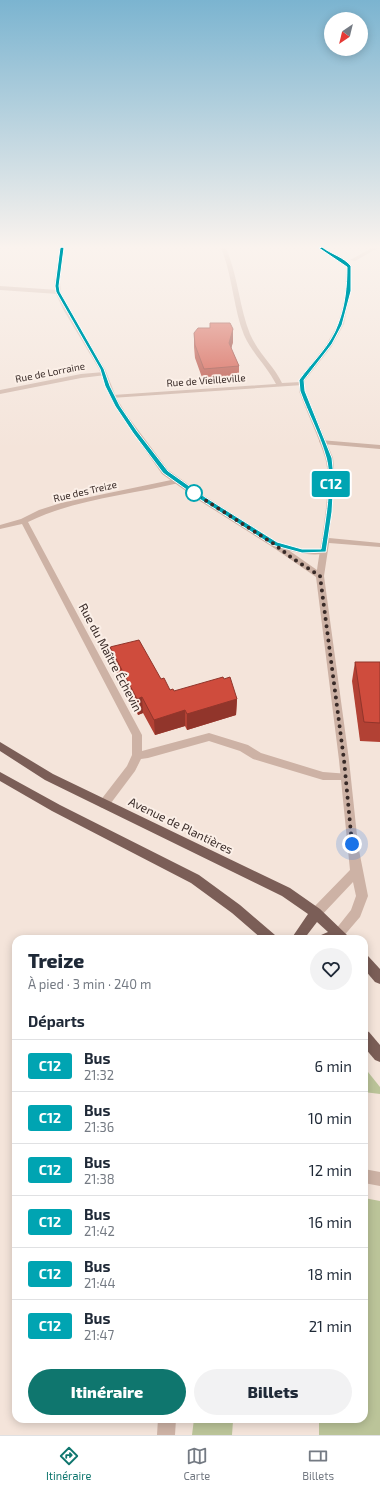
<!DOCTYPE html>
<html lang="fr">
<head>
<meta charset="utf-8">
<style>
  body { margin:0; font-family:"Exo 2",sans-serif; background:#f2f2f3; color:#1f2937; height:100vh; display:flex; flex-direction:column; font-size:15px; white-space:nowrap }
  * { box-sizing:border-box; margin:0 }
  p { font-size:13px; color:#747a83 }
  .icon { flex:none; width:22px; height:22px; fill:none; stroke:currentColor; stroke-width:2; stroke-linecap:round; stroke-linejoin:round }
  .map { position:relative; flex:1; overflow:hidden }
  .drawer { position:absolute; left:12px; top:935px; width:356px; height:488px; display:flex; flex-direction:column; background:#fff; border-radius:12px; box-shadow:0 2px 10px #0003 }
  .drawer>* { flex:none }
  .badge { padding:0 8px; border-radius:3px; font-size:14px; line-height:26px }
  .needle { width:26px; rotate:215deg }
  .controls { position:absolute; left:324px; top:12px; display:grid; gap:8px }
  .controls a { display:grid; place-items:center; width:44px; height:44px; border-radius:50%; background:#fff; box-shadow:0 2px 10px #0003; font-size:20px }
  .you { position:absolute; width:20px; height:20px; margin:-10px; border:3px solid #fff; border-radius:50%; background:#1a73e8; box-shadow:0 0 0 6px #1a73e833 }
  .map>.badge { position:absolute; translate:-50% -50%; box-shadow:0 0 0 2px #fff }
  h2 { padding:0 16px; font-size:15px; line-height:36px }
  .round { display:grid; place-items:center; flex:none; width:42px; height:42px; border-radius:21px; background:#f2f2f3 }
  .summary { display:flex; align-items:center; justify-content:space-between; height:68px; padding:0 16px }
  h1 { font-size:19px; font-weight:800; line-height:30px }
  .cta { display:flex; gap:8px; margin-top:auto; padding:8px 16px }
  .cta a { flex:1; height:46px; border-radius:24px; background:#0f766e; color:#fff; font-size:16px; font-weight:800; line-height:46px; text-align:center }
  .cta a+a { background:#f2f2f3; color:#1f2937 }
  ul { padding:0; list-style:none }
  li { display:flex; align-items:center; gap:12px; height:52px; padding:0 16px; border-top:1px solid #e0e1e3 }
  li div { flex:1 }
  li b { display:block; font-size:15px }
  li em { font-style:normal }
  li .badge { min-width:44px; font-weight:700; text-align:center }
  .menu { display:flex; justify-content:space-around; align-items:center; height:56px; border-top:1px solid #e0e1e3; background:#fff; font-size:11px; color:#747a83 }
  .menu a { display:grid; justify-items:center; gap:2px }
  .menu .current { color:#0f766e }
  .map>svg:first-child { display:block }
</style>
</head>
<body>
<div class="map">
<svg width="380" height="1435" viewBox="0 0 380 1435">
  <rect width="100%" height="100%" fill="#f4e4da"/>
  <!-- green -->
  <g fill="#bbc499">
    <polygon points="364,1071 368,1072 380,1087 380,1094 364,1092"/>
    <polygon points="364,1198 380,1201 380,1435 319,1435 319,1419 364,1419"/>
    <polygon points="194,1419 223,1419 233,1421 232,1435 192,1435"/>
  </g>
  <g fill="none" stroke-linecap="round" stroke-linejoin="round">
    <!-- minor -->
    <g fill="#cdb2a5" fill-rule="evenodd">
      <path d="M221,248H226C238,276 239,306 250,334C258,353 274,366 282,383L301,382L304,384L303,385L111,398V396L113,395L276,384C267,366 252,353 244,335C233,307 233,277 221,248Z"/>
      <polygon points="372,248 378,248 355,261 350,260"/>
      <polygon points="0,286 58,290 61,292 58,294 0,290"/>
      <polygon points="104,372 107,374 106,375 81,378 0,394 0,390 81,374"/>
      <polygon points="320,440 380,445 380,449 323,444 319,442"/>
      <path d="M176,479L180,481L179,483C129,495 75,499 28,522L142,735V751L209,733L248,745L261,753L323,772L349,774L350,777L349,780H323L253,759L240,751L209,741L148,758L141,759L135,771L108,807L104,808L100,807L99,804L100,801L127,766L132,755V735L22,524L0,529V525L21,519L39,510L61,503Z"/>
      <path d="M271,542H274L302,549H324L328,551C318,560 284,549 271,546Z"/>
      <polygon points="364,1169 380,1172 380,1186 364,1183"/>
      <polygon points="158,1419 176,1419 175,1435 157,1435"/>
    </g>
    <!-- tertiary -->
    <path fill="#cdb2a5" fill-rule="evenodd" d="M59,248H65L60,282L61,292L69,309L105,369L116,397L126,414L168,470L206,497L277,542L317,570C321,541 333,484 325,457C318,435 307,413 299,391V380L326,345L338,324L345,295L346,266L319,248C329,248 345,258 352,266L350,295L344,324L332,346L305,380V391L333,458L335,478L329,538L380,543V547L329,543L324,576L349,760L358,845L368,896L360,917L342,938H334L332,934L351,910L356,896L353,882L320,917L316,918L312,917L310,913L312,909L350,870L339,760L316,577L271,546L200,501L162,474L120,414L110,397L99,369L63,309L55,292L54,282Z"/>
    <!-- primary -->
    <g fill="#7b5e57" fill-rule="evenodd">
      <polygon points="0,742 53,774 290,888 320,909 347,935 349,939 319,939 321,935 328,932 317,922 304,939 291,939 308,914 282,896 45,780 0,751"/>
      <polygon points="0,772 60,805 199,875 240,905 275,935 277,939 262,939 232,913 191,883 52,811 0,781"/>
      <polygon points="364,954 368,956 380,969 380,984 375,982 364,969"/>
      <polygon points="364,1030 369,1032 380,1045 380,1062 375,1060 364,1047"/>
    </g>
  </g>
  <!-- wall -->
  <g fill="#b24134">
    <polygon points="210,328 233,329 233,342 231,348 239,366 239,380 204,383 195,358 194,347 194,333"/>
    <polygon points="110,647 161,679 170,690 174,691 237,699 236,715 187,730 185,726 155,735 143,713 138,715 112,663"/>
    <polygon points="355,662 380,662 380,742 360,741 352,681"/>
  </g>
  <!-- shaded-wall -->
  <g fill="#91352b">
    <polygon points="233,329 233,342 229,357 229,343"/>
    <polygon points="142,697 143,713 138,715 137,699"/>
    <polygon points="237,699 236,715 187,730 187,714"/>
    <polygon points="185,710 185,726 155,735 154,720"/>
  </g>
  <!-- building -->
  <g fill="#cf4c3d" stroke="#91352b">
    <polygon points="210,323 230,323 233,329 229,343 239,366 204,369 195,345 194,333 198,328 210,328"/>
    <polygon points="139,640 161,679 164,678 170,690 173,689 174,691 223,677 224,679 230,677 237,699 187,714 185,710 154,720 142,697 137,699 110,647"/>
    <polygon points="355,662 380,662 380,723 364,722"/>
  </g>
  <!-- sky -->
  <linearGradient id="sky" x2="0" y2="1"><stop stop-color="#7bb4d0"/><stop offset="0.55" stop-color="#faf3ee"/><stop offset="1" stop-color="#faf3ee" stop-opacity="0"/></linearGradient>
  <rect width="380" height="449" fill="url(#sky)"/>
  <!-- line -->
  <path fill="#00a4b2" stroke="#fff" d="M62,247L64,248L59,286L60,292L104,369L110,386L120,406L137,431L168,471L205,497L277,542L302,549H321C325,523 333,481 326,457C320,435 308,413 300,391L299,380C312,362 331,345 338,324C345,306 347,286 347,267L319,248L322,247C331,254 344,257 351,266V291L342,325L332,344L304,380L305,391L332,458L334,478L332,512L326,552L302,553L272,545L201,500L163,473L133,433L115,406L105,386L100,369L56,292L55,286L60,248Z"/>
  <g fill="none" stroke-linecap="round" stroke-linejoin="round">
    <!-- walk -->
    <polyline stroke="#382a27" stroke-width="4" stroke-dasharray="0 7.2" points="194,493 274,544 292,558 320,576 344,760 352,844"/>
  </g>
  <!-- markers -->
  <circle fill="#fff" stroke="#00a4b2" stroke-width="2" cx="194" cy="493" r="8"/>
  <g text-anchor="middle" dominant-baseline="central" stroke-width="4" stroke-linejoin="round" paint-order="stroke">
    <!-- far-street labels -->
    <g font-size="10" fill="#382a27" stroke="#fbefe7">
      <text transform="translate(50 372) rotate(-11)">Rue de Lorraine</text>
      <text transform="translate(206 380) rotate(-4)">Rue de Vieilleville</text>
      <text transform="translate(85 491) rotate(-13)">Rue des Treize</text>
    </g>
    <!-- street labels -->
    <g font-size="12" fill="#382a27" stroke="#fbefe7">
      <text transform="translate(111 657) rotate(62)">Rue du Maître Échevin</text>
      <text transform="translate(181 825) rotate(26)">Avenue de Plantières</text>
    </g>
  </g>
</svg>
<div class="controls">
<a><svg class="needle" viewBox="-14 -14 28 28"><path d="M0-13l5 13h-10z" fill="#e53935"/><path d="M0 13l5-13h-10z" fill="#747a83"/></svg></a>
</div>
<div class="you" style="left:352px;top:844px"></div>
<b class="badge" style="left:331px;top:484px;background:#00a4b2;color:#fff">C12</b>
<section class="drawer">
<div class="summary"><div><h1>Treize</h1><p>À pied · 3 min · 240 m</p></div><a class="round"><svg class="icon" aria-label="heart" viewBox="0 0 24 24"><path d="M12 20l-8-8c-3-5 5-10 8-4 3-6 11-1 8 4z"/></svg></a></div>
<h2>Départs</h2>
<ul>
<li><span class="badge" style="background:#00a4b2;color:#fff">C12</span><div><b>Bus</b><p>21:32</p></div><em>6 min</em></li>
<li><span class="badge" style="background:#00a4b2;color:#fff">C12</span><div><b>Bus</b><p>21:36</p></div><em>10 min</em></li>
<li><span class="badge" style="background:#00a4b2;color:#fff">C12</span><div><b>Bus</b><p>21:38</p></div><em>12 min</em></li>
<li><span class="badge" style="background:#00a4b2;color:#fff">C12</span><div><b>Bus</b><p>21:42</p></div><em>16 min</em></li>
<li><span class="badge" style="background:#00a4b2;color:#fff">C12</span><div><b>Bus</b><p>21:44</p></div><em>18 min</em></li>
<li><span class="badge" style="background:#00a4b2;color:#fff">C12</span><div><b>Bus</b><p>21:47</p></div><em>21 min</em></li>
</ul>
<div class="cta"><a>Itinéraire</a><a>Billets</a></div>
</section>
</div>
<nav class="menu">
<a class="current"><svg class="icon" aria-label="directions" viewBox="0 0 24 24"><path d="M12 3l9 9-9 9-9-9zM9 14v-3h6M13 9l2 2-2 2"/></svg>Itinéraire</a>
<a><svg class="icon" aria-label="map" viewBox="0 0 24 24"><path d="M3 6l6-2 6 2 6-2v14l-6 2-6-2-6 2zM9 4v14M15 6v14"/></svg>Carte</a>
<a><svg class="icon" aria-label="tickets" viewBox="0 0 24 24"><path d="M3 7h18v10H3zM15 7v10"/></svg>Billets</a>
</nav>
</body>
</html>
